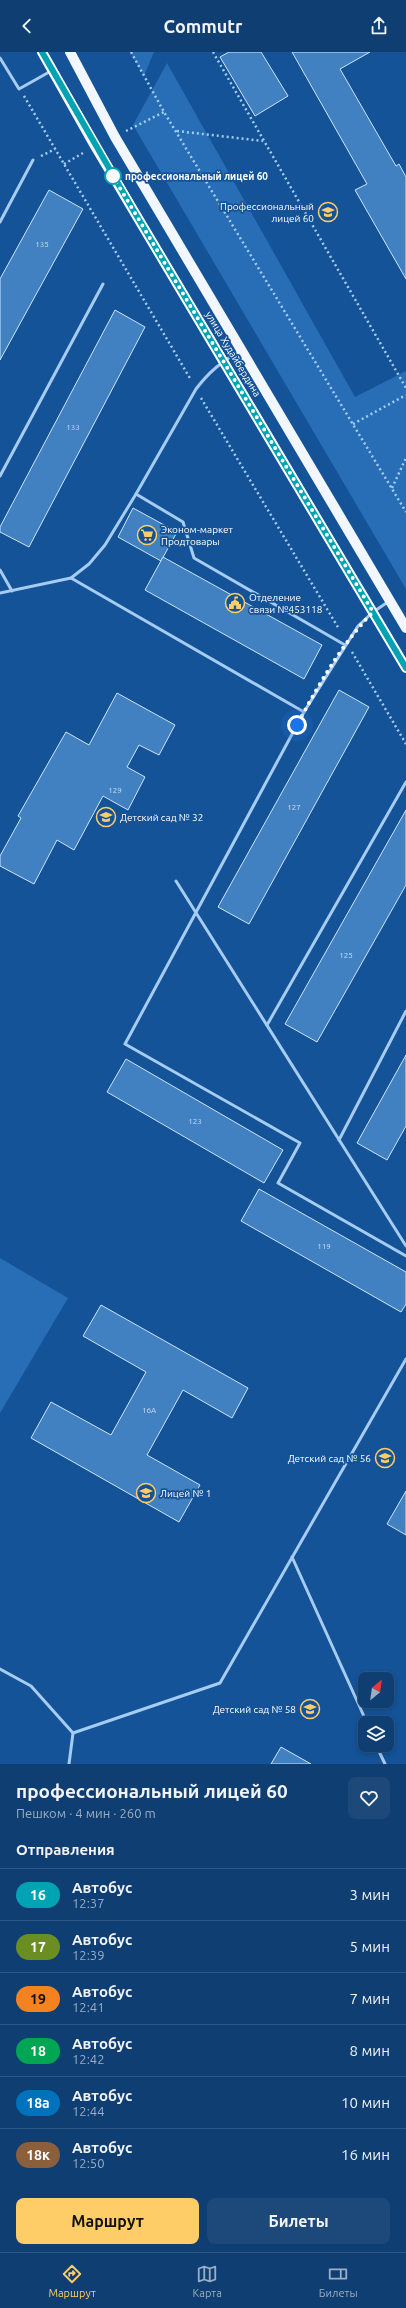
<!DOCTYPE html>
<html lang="ru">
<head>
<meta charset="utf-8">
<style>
  body { margin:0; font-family:Ubuntu,sans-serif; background:#1d497a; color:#f1f3f6; height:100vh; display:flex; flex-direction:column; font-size:15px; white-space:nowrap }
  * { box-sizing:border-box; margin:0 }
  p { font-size:13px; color:#9baec4 }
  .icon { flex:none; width:22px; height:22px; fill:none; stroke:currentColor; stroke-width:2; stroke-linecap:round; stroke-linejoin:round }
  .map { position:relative; height:1712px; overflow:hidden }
  .side { display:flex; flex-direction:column; background:#0f3e72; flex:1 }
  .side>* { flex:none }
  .badge { padding:0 8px; border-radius:13px; font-size:14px; line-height:26px }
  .needle { width:26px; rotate:29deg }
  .fabs { position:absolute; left:358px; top:1620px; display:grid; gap:8px }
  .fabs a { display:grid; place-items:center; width:36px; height:36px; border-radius:8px; background:#0f3e72; box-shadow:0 2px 6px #0003,0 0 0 1px #2f5784; font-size:20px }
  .you { position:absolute; width:20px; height:20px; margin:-10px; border:3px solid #fff; border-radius:50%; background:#1a73e8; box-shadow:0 0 0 6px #1a73e833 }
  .map>.badge { position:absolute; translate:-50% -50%; box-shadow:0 0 0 2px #fff }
  h2 { padding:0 16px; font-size:15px; line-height:36px }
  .round { display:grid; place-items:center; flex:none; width:42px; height:42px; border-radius:8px; background:#1d497a }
  .headline { display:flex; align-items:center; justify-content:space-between; height:68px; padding:0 16px }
  h1 { font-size:19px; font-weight:700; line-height:30px }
  .primary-button { display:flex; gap:8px; margin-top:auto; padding:8px 16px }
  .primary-button a { flex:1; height:46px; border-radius:8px; background:#ffcd68; color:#111; font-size:16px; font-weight:700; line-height:46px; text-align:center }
  .primary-button a+a { background:#1d497a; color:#f1f3f6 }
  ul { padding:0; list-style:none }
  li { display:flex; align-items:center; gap:12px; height:52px; padding:0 16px; border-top:1px solid #2f5784 }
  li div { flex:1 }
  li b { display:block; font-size:15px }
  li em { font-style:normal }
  li .badge { min-width:44px; font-weight:700; text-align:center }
  header { display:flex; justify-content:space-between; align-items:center; height:52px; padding:0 16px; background:#0f3e72; font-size:18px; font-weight:700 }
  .tabs { display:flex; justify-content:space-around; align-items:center; height:56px; border-top:1px solid #2f5784; background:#0f3e72; font-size:11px; color:#9baec4 }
  .tabs a { display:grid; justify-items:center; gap:2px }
  .tabs .current { color:#ffcd68 }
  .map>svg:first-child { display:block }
</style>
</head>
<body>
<header><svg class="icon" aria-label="back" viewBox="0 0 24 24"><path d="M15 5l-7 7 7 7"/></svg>Commutr<svg class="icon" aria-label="share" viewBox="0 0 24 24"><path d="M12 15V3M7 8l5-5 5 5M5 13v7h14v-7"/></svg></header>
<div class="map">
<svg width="406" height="1712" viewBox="0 0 406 1712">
  <rect width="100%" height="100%" fill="#145398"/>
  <!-- green -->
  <g fill="#276eb6">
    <polygon points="130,0 154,0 144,24"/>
    <polygon points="167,11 355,345 406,319 406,537 133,73"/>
    <polygon points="0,1206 68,1246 0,1361"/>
  </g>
  <!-- building -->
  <g fill="#4180c1" stroke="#cee5fd">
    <polygon points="229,0 261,0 288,44 255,64 220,5"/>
    <polygon points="292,0 370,0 340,17 396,114 399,112 406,125 406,227 355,138 367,132"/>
    <polygon points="49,138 83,157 0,308 0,227"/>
    <polygon points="115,258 145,275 29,495 0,480 0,475"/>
    <polygon points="133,456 177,480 161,509 118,485"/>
    <polygon points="163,505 322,593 304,627 145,538"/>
    <polygon points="339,638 369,655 249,872 218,855"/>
    <polygon points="117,641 175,673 159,703 139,693 127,715 145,725 128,758 103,744 74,798 57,788 34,832 0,814 0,804 21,766 18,764 66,680 89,693"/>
    <polygon points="406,758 406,833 317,990 285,972"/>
    <polygon points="406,1003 406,1074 387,1108 357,1091"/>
    <polygon points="126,1007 283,1098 264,1131 107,1040"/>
    <polygon points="259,1137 406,1220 406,1252 401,1260 241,1169"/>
    <polygon points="101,1253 248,1336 232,1366 183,1338 147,1403 200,1433 179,1470 31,1386 51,1350 111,1383 146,1320 83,1284"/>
    <polygon points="406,1439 406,1483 387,1472"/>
    <polygon points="281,1695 311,1712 271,1712"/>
  </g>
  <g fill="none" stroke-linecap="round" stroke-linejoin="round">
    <!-- path -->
    <g stroke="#a6ccf3" stroke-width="2.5" stroke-dasharray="2 3" stroke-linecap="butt">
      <polyline points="131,0 164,60 406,460"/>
      <polyline points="213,0 406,336"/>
      <polyline points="24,44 191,328"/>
      <polyline points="126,79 164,60"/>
      <polyline points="177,79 263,89"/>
      <polyline points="41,104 55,97"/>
      <polyline points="64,112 83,101"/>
      <polyline points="201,346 339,577"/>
      <polyline points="353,372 406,343"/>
      <polyline points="392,436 406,406"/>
      <polyline points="352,600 406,692"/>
    </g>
    <!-- service -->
    <g stroke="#a6ccf3" stroke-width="3">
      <polyline points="0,6 19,37 51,19"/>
      <polyline points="0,170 33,108"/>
      <polyline points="0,424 103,232"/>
      <polyline points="136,442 183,470 194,506 345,593"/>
      <polyline points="0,518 12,539"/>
      <polyline points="71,526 304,660"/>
      <path d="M0,541L71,526L89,512L105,493L136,442L196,337C209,320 221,310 240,299"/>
      <polyline points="388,550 373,560 358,574 304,660 125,992 300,1091 278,1131 406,1204"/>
      <polyline points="176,829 406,1194"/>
      <polyline points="267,973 406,730"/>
      <polyline points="339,1088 406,959"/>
      <polyline points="292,1505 367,1671"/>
      <polyline points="0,1617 31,1634 73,1681 69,1712"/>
      <polyline points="73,1681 220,1631 406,1307"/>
      <polyline points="376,1693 385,1712"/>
    </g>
    <!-- primary -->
    <g stroke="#f2f7ff" stroke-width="10">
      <polyline points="42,0 95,94 406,616"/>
      <polyline points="70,0 115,85 406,576"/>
    </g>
  </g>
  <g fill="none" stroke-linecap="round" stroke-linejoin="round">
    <defs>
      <polyline id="line" points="42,0 135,161 406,616"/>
    </defs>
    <!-- line casing -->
    <use href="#line" stroke="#fff" stroke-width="9"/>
    <!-- line -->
    <use href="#line" stroke="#00a3b4" stroke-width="6"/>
    <!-- walk -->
    <path stroke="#fff" stroke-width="4" stroke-dasharray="0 7.2" d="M113,124L111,121L373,560C342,591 318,634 297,673"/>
  </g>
  <!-- icons -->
  <defs>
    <symbol id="university-ring" viewBox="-11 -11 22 22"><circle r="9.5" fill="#145398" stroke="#ffcd68" stroke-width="1.5"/><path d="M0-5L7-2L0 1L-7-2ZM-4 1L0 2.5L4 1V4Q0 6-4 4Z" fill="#ffcd68"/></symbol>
    <symbol id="supermarket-ring" viewBox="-11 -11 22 22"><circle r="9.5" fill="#145398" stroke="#ffcd68" stroke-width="1.5"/><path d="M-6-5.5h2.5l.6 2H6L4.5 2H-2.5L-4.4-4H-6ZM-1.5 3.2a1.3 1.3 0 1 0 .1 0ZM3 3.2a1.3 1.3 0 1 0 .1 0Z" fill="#ffcd68"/></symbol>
    <symbol id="civic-ring" viewBox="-11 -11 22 22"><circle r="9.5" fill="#145398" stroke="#ffcd68" stroke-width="1.5"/><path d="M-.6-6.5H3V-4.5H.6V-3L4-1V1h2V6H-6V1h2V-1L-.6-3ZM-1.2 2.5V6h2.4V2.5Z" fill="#ffcd68"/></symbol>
    <symbol id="school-ring" viewBox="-11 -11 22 22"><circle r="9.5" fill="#145398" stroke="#ffcd68" stroke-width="1.5"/><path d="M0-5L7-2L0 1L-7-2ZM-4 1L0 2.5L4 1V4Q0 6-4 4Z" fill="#ffcd68"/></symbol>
  </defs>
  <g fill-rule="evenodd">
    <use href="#university-ring" x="317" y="149" width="22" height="22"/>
    <use href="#supermarket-ring" x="136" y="472" width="22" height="22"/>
    <use href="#civic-ring" x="224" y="540" width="22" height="22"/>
    <use href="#school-ring" x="95" y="754" width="22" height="22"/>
    <use href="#school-ring" x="374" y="1395" width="22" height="22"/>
    <use href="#school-ring" x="135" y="1430" width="22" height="22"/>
    <use href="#school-ring" x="299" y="1646" width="22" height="22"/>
  </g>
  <!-- markers -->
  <circle fill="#fff" stroke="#00a3b4" stroke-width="2" cx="113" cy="124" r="8"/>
  <g text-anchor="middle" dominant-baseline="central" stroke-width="3.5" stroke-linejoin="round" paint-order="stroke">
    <!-- number labels -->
    <g font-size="8" fill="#d0dff0">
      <text x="42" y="192">135</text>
      <text x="73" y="375">133</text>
      <text x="115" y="738">129</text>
      <text x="294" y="755">127</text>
      <text x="346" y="903">125</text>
      <text x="195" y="1069">123</text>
      <text x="324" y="1194">119</text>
      <text x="149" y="1358">16А</text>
    </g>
    <!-- stop labels -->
    <g font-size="10" font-weight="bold" fill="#fff" stroke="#145398" text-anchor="start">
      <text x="125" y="124">профессиональный лицей 60</text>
    </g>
    <!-- poi labels -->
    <g font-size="10" fill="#fff" stroke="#145398" text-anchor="start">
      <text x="314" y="154" text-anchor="end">Профессиональный<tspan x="314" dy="12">лицей 60</tspan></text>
      <text x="161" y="477">Эконом-маркет<tspan x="161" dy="12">Продтовары</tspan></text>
      <text x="249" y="545">Отделение<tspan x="249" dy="12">связи №453118</tspan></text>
      <text x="120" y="765">Детский сад № 32</text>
      <text x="371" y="1406" text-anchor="end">Детский сад № 56</text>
      <text x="160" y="1441">Лицей № 1</text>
      <text x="296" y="1657" text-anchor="end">Детский сад № 58</text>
    </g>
    <!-- street labels -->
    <g font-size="10" fill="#fff" stroke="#145398">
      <text transform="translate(233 302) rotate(59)">улица Худайбердина</text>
    </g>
  </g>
</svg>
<div class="fabs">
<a><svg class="needle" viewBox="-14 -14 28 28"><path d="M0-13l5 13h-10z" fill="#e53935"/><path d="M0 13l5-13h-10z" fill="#9baec4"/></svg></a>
<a><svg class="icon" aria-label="layers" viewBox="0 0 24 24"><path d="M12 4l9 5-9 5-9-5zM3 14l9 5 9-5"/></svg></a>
</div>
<div class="you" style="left:297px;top:673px"></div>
</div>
<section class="side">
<div class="headline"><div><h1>профессиональный лицей 60</h1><p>Пешком · 4 мин · 260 m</p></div><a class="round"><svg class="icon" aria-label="heart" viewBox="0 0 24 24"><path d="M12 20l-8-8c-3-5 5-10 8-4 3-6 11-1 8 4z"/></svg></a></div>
<h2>Отправления</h2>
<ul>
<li><span class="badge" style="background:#00a3b4;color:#fff">16</span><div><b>Автобус</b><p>12:37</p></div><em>3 мин</em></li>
<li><span class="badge" style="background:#6b8e23;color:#fff">17</span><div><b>Автобус</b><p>12:39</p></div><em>5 мин</em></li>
<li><span class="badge" style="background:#f58220;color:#111">19</span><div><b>Автобус</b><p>12:41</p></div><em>7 мин</em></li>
<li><span class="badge" style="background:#00a651;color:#fff">18</span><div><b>Автобус</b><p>12:42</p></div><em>8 мин</em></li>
<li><span class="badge" style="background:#0072bc;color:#fff">18а</span><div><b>Автобус</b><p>12:44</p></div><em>10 мин</em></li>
<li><span class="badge" style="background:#8b5e3c;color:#fff">18к</span><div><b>Автобус</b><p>12:50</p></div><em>16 мин</em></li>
</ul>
<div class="primary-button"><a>Маршрут</a><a>Билеты</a></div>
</section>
<nav class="tabs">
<a class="current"><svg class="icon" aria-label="directions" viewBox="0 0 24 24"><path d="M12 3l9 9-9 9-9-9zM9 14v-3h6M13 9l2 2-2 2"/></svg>Маршрут</a>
<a><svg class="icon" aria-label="map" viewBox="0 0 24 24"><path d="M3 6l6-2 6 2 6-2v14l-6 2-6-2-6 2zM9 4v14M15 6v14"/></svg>Карта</a>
<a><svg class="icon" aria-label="tickets" viewBox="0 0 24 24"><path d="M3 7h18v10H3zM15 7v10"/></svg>Билеты</a>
</nav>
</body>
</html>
